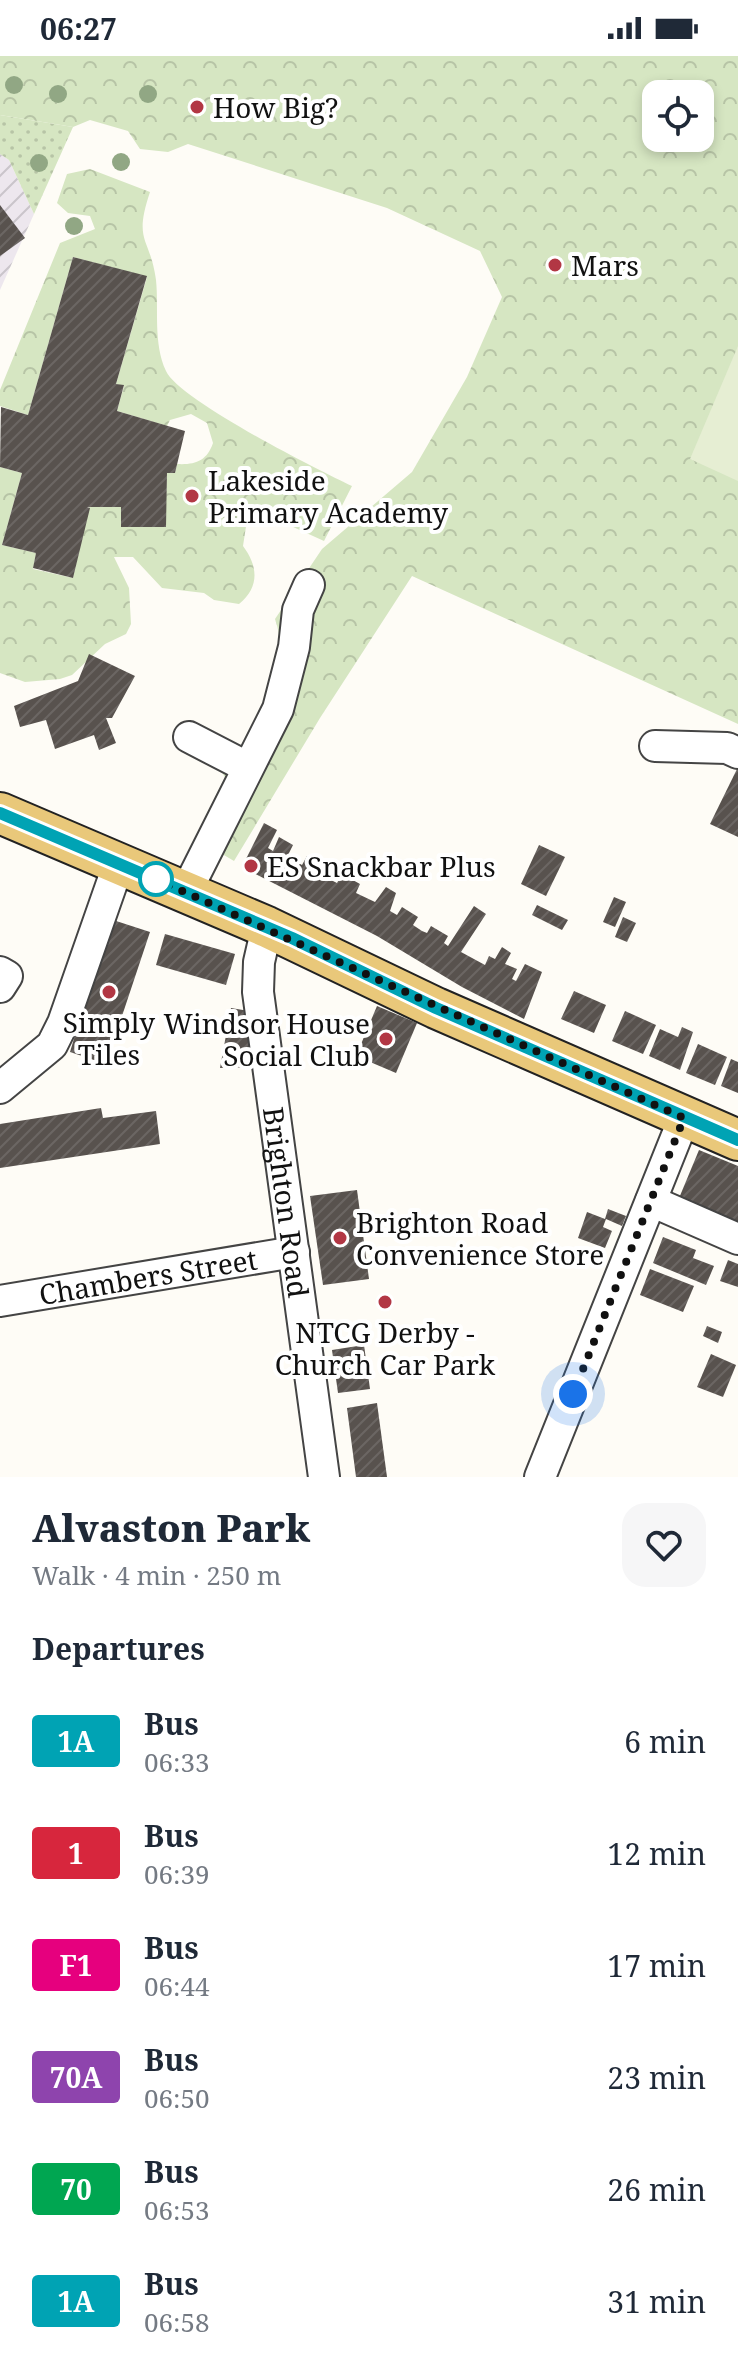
<!DOCTYPE html>
<html lang="en">
<head>
<meta charset="utf-8">
<style>
  body { margin:0; font-family:"Noto Serif",serif; background:#f6f6f7; color:#1f2937; height:100vh; display:flex; flex-direction:column; font-size:30px; white-space:nowrap }
  * { box-sizing:border-box; margin:0 }
  p { font-size:26px; color:#747a83 }
  .icon { flex:none; width:44px; height:44px; fill:none; stroke:currentColor; stroke-width:2; stroke-linecap:round; stroke-linejoin:round }
  .map { position:relative; height:1421px; overflow:hidden }
  .drawer { display:flex; flex-direction:column; background:#fff; flex:1 }
  .drawer>* { flex:none }
  .badge { padding:0 16px; border-radius:6px; font-size:28px; line-height:52px }
  .controls { position:absolute; left:642px; top:24px; display:grid; gap:16px }
  .controls a { display:grid; place-items:center; width:72px; height:72px; border-radius:16px; background:#fff; box-shadow:0 4px 12px #0003; font-size:40px }
  .you { position:absolute; width:40px; height:40px; margin:-20px; border:6px solid #fff; border-radius:50%; background:#1a73e8; box-shadow:0 0 0 12px #1a73e833 }
  .map>.badge { position:absolute; translate:-50% -50%; box-shadow:0 0 0 4px #fff }
  h2 { padding:0 32px; font-size:30px; line-height:72px }
  .round { display:grid; place-items:center; flex:none; width:84px; height:84px; border-radius:24px; background:#f6f6f7 }
  .headline { display:flex; align-items:center; justify-content:space-between; height:136px; padding:0 32px }
  h1 { font-size:38px; font-weight:800; line-height:60px }
  ul { padding:0; list-style:none }
  li { display:flex; align-items:center; gap:24px; height:112px; padding:0 32px }
  li div { flex:1 }
  li b { display:block; font-size:30px }
  li em { font-style:normal }
  li .badge { min-width:88px; font-weight:700; text-align:center }
  .status { display:flex; justify-content:space-between; align-items:center; height:56px; padding:0 40px; background:#fff; direction:ltr }
  .status svg { height:22px; fill:currentColor }
  .map>svg:first-child { display:block }
</style>
</head>
<body>
<div class="status"><b>06:27</b><svg viewBox="0 0 49 12"><path d="M0 12V9h3v3zM5 12V6h3v6zM10 12V3h3v9zM15 12V0h3v12zM26 1h20v11H26zM47 4h2v5h-2z"/></svg></div>
<div class="map">
<svg width="738" height="1421" viewBox="0 0 738 1421">
  <defs>
    <pattern id="industrial-furrows" width="10" height="10" patternUnits="userSpaceOnUse" patternTransform="scale(2)"><rect width="10" height="10" fill="#ede7ee"/><path d="M-1 1l2-2M0 10L10 0M9 11l2-2" fill="none" stroke="#cac5cb"/></pattern>
    <pattern id="grass-dots" width="8" height="8" patternUnits="userSpaceOnUse" patternTransform="scale(2)"><rect width="8" height="8" fill="#d6e6c2"/><path d="M2 2h.1M6 6h.1" fill="none" stroke="#b7c4a6" stroke-width="1.8" stroke-linecap="round"/></pattern>
    <pattern id="park-crowns" width="20" height="18" patternUnits="userSpaceOnUse" patternTransform="scale(2)"><rect width="20" height="18" fill="#d6e6c2"/><path d="M2 6a3 3 0 1 1 6 0M12 15a3 3 0 1 1 6 0" fill="none" stroke="#b7c4a6"/></pattern>
    <pattern id="building-hatch" width="6" height="6" patternUnits="userSpaceOnUse" patternTransform="scale(2)"><rect width="6" height="6" fill="#58524e"/><path d="M-1 1l2-2M0 6l6-6M5 7l2-2" fill="none" stroke="#6b6663"/></pattern>
  </defs>
  <rect width="100%" height="100%" fill="#fefcf6"/>
  <!-- industrial -->
  <polygon fill="url(#industrial-furrows)" points="0,98 9,104 34,158 0,234"/>
  <!-- grass -->
  <polygon fill="url(#grass-dots)" points="0,59 73,71 34,158 9,104 0,98"/>
  <!-- park -->
  <g fill="url(#park-crowns)" fill-rule="evenodd">
    <path d="M0,0H738V668L412,520L320,662L234,805L197,783L227,724L216,708L227,688L245,691C266,652 291,608 275,563L322,493L412,416L467,321L502,241L480,195L387,152L188,88L168,96L140,93L128,75L90,64L73,71L0,59ZM656,38H700V82H656Z"/>
    <path d="M90,113L150,136C133,187 150,180 156,224C159,253 153,287 166,315C179,344 318,414 352,430L324,485L249,451L243,490C258,510 260,531 239,548L214,544L204,537L162,532L133,501H114L129,532L131,568L126,578L105,588L72,619L60,623L25,626L0,617V411L22,417L2,489L36,497L33,513L73,522L89,451H121V471L165,470L167,417H175L177,408C195,409 207,405 213,387L207,367L191,358L170,364L167,370L117,355L124,330L116,328L147,221L73,201L28,359L0,350V334L60,187L95,173L90,160L68,157L57,147L67,118Z"/>
  </g>
  <!-- pitch -->
  <polygon fill="#e6eed3" points="738,290 738,425 690,403"/>
  <!-- building -->
  <g fill="url(#building-hatch)">
    <polygon points="0,149 25,182 0,200"/>
    <polygon points="73,201 147,220 116,328 124,329 117,355 185,375 175,417 167,417 166,471 121,471 121,451 87,451 90,452 73,522 33,512 36,497 2,489 22,417 0,411 1,351 28,359"/>
    <polygon points="89,598 135,620 112,662 106,662 116,687 99,694 94,679 55,693 46,664 20,671 14,650 78,625"/>
    <polygon points="738,711 738,781 710,768"/>
    <polygon points="264,767 277,774 268,792 273,795 279,781 293,789 287,801 302,809 307,800 328,811 323,820 337,827 342,818 360,828 356,837 375,846 386,831 396,837 390,855 397,859 402,851 418,861 413,869 422,875 427,877 431,870 448,880 444,887 448,890 474,850 486,858 461,896 485,909 489,900 495,903 502,891 511,897 505,908 517,913 512,923 516,925 525,908 542,916 524,963 462,931 377,880 242,811"/>
    <polygon points="539,789 565,801 546,840 521,828"/>
    <polygon points="614,841 626,846 615,871 603,866"/>
    <polygon points="537,849 568,864 562,874 532,859"/>
    <polygon points="623,861 636,867 627,886 615,881"/>
    <polygon points="110,863 150,876 106,1008 70,996"/>
    <polygon points="165,878 235,898 226,929 156,909"/>
    <polygon points="574,935 606,949 594,977 561,963"/>
    <polygon points="377,950 417,967 396,1017 356,1000"/>
    <polygon points="231,952 249,955 255,1011 220,1012"/>
    <polygon points="625,955 656,969 643,998 612,985"/>
    <polygon points="682,971 693,976 680,1014 649,1000 660,973 678,981"/>
    <polygon points="698,988 727,1001 715,1029 686,1017"/>
    <polygon points="731,1003 738,1006 738,1037 721,1030"/>
    <polygon points="101,1052 103,1062 156,1055 160,1088 0,1112 0,1068"/>
    <polygon points="699,1094 738,1110 738,1172 677,1147"/>
    <polygon points="357,1134 369,1223 323,1229 310,1140"/>
    <polygon points="608,1153 626,1160 622,1170 606,1163 603,1171 612,1175 605,1192 578,1182 587,1156 605,1163"/>
    <polygon points="663,1181 696,1194 693,1202 714,1210 706,1229 653,1207"/>
    <polygon points="728,1204 738,1208 738,1231 720,1225"/>
    <polygon points="650,1213 694,1230 683,1256 640,1239"/>
    <polygon points="707,1270 722,1276 718,1287 703,1280"/>
    <polygon points="364,1289 370,1333 338,1337 332,1294"/>
    <polygon points="711,1298 736,1309 723,1341 697,1331"/>
    <polygon points="377,1347 387,1421 356,1421 347,1352"/>
  </g>
  <g fill="none" stroke-linecap="round" stroke-linejoin="round">
    <defs>
      <g id="minor">
        <polyline points="189,681 247,711"/>
        <polyline points="655,690 727,692 738,697"/>
        <polyline points="186,836 278,653 294,591 298,554 309,529"/>
        <path id="s1" d="M267,871L259,906L258,936L324,1421"/>
        <polyline points="0,916 7,920 0,931"/>
        <polyline points="0,1032 52,989 63,967 119,807"/>
        <polyline points="651,1145 738,1183"/>
        <path id="s2" d="M0,1245L294,1196"/>
        <polyline points="540,1421 684,1062"/>
      </g>
      <polyline id="major" points="0,757 267,871 436,952 738,1084"/>
    </defs>
    <!-- minor casing -->
    <use href="#minor" stroke="#444" stroke-width="34"/>
    <!-- major casing -->
    <use href="#major" stroke="#222" stroke-width="44"/>
    <!-- minor -->
    <use href="#minor" stroke="#fff" stroke-width="30"/>
    <!-- major -->
    <use href="#major" stroke="#e9c87a" stroke-width="40"/>
  </g>
  <!-- trees -->
  <g fill="#91a784">
    <circle cx="14" cy="29" r="9"/>
    <circle cx="58" cy="38" r="9"/>
    <circle cx="148" cy="38" r="9"/>
    <circle cx="121" cy="106" r="9"/>
    <circle cx="39" cy="107" r="9"/>
    <circle cx="74" cy="170" r="9"/>
  </g>
  <g fill="none" stroke-linecap="round" stroke-linejoin="round">
    <defs>
      <polyline id="line" points="0,757 292,882 436,952 738,1084"/>
    </defs>
    <!-- line casing -->
    <use href="#line" stroke="#fff" stroke-width="18"/>
    <!-- line -->
    <use href="#line" stroke="#00a3b4" stroke-width="12"/>
    <!-- walk -->
    <polyline stroke="#111" stroke-width="8" stroke-dasharray="0 14.4" points="156,823 684,1062 573,1338"/>
  </g>
  <!-- markers -->
  <g fill="#b23744" stroke="#fff" stroke-width="3">
    <circle cx="197" cy="51" r="8"/>
    <circle cx="555" cy="209" r="8"/>
    <circle cx="192" cy="440" r="8"/>
    <circle cx="251" cy="810" r="8"/>
    <circle cx="109" cy="936" r="8"/>
    <circle cx="386" cy="983" r="8"/>
    <circle cx="340" cy="1182" r="8"/>
    <circle cx="385" cy="1246" r="8"/>
  </g>
  <circle fill="#fff" stroke="#00a3b4" stroke-width="4" cx="156" cy="823" r="16"/>
  <g text-anchor="middle" dominant-baseline="central" stroke-width="8" stroke-linejoin="round" paint-order="stroke">
    <!-- poi labels -->
    <g font-size="28" fill="#111" stroke="#fff" text-anchor="start">
      <text x="213" y="51">How Big?</text>
      <text x="571" y="209">Mars</text>
      <text x="208" y="424">Lakeside<tspan x="208" dy="32">Primary Academy</tspan></text>
      <text x="267" y="810">ES Snackbar Plus</text>
      <text x="109" y="966" text-anchor="middle">Simply<tspan x="109" dy="32">Tiles</tspan></text>
      <text x="370" y="967" text-anchor="end">Windsor House<tspan x="370" dy="32">Social Club</tspan></text>
      <text x="356" y="1166">Brighton Road<tspan x="356" dy="32">Convenience Store</tspan></text>
      <text x="385" y="1276" text-anchor="middle">NTCG Derby -<tspan x="385" dy="32">Church Car Park</tspan></text>
    </g>
    <!-- street labels -->
    <g font-size="28" fill="#111" stroke="#fff">
      <text stroke="none"><textPath href="#s1" startOffset="278">Brighton Road</textPath></text>
      <text stroke="none"><textPath href="#s2" startOffset="150">Chambers Street</textPath></text>
    </g>
  </g>
</svg>
<div class="controls">
<a><svg class="icon" aria-label="locate" viewBox="0 0 24 24"><circle cx="12" cy="12" r="6"/><path d="M12 2v4M12 18v4M2 12h4M18 12h4"/></svg></a>
</div>
<div class="you" style="left:573px;top:1338px"></div>
</div>
<section class="drawer">
<div class="headline"><div><h1>Alvaston Park</h1><p>Walk · 4 min · 250 m</p></div><a class="round"><svg class="icon" aria-label="heart" viewBox="0 0 24 24"><path d="M12 20l-8-8c-3-5 5-10 8-4 3-6 11-1 8 4z"/></svg></a></div>
<h2>Departures</h2>
<ul>
<li><span class="badge" style="background:#00a3b4;color:#fff">1A</span><div><b>Bus</b><p>06:33</p></div><em>6 min</em></li>
<li><span class="badge" style="background:#d7263d;color:#fff">1</span><div><b>Bus</b><p>06:39</p></div><em>12 min</em></li>
<li><span class="badge" style="background:#e6007e;color:#fff">F1</span><div><b>Bus</b><p>06:44</p></div><em>17 min</em></li>
<li><span class="badge" style="background:#8e44ad;color:#fff">70A</span><div><b>Bus</b><p>06:50</p></div><em>23 min</em></li>
<li><span class="badge" style="background:#00a651;color:#fff">70</span><div><b>Bus</b><p>06:53</p></div><em>26 min</em></li>
<li><span class="badge" style="background:#00a3b4;color:#fff">1A</span><div><b>Bus</b><p>06:58</p></div><em>31 min</em></li>
</ul>
</section>
</body>
</html>
